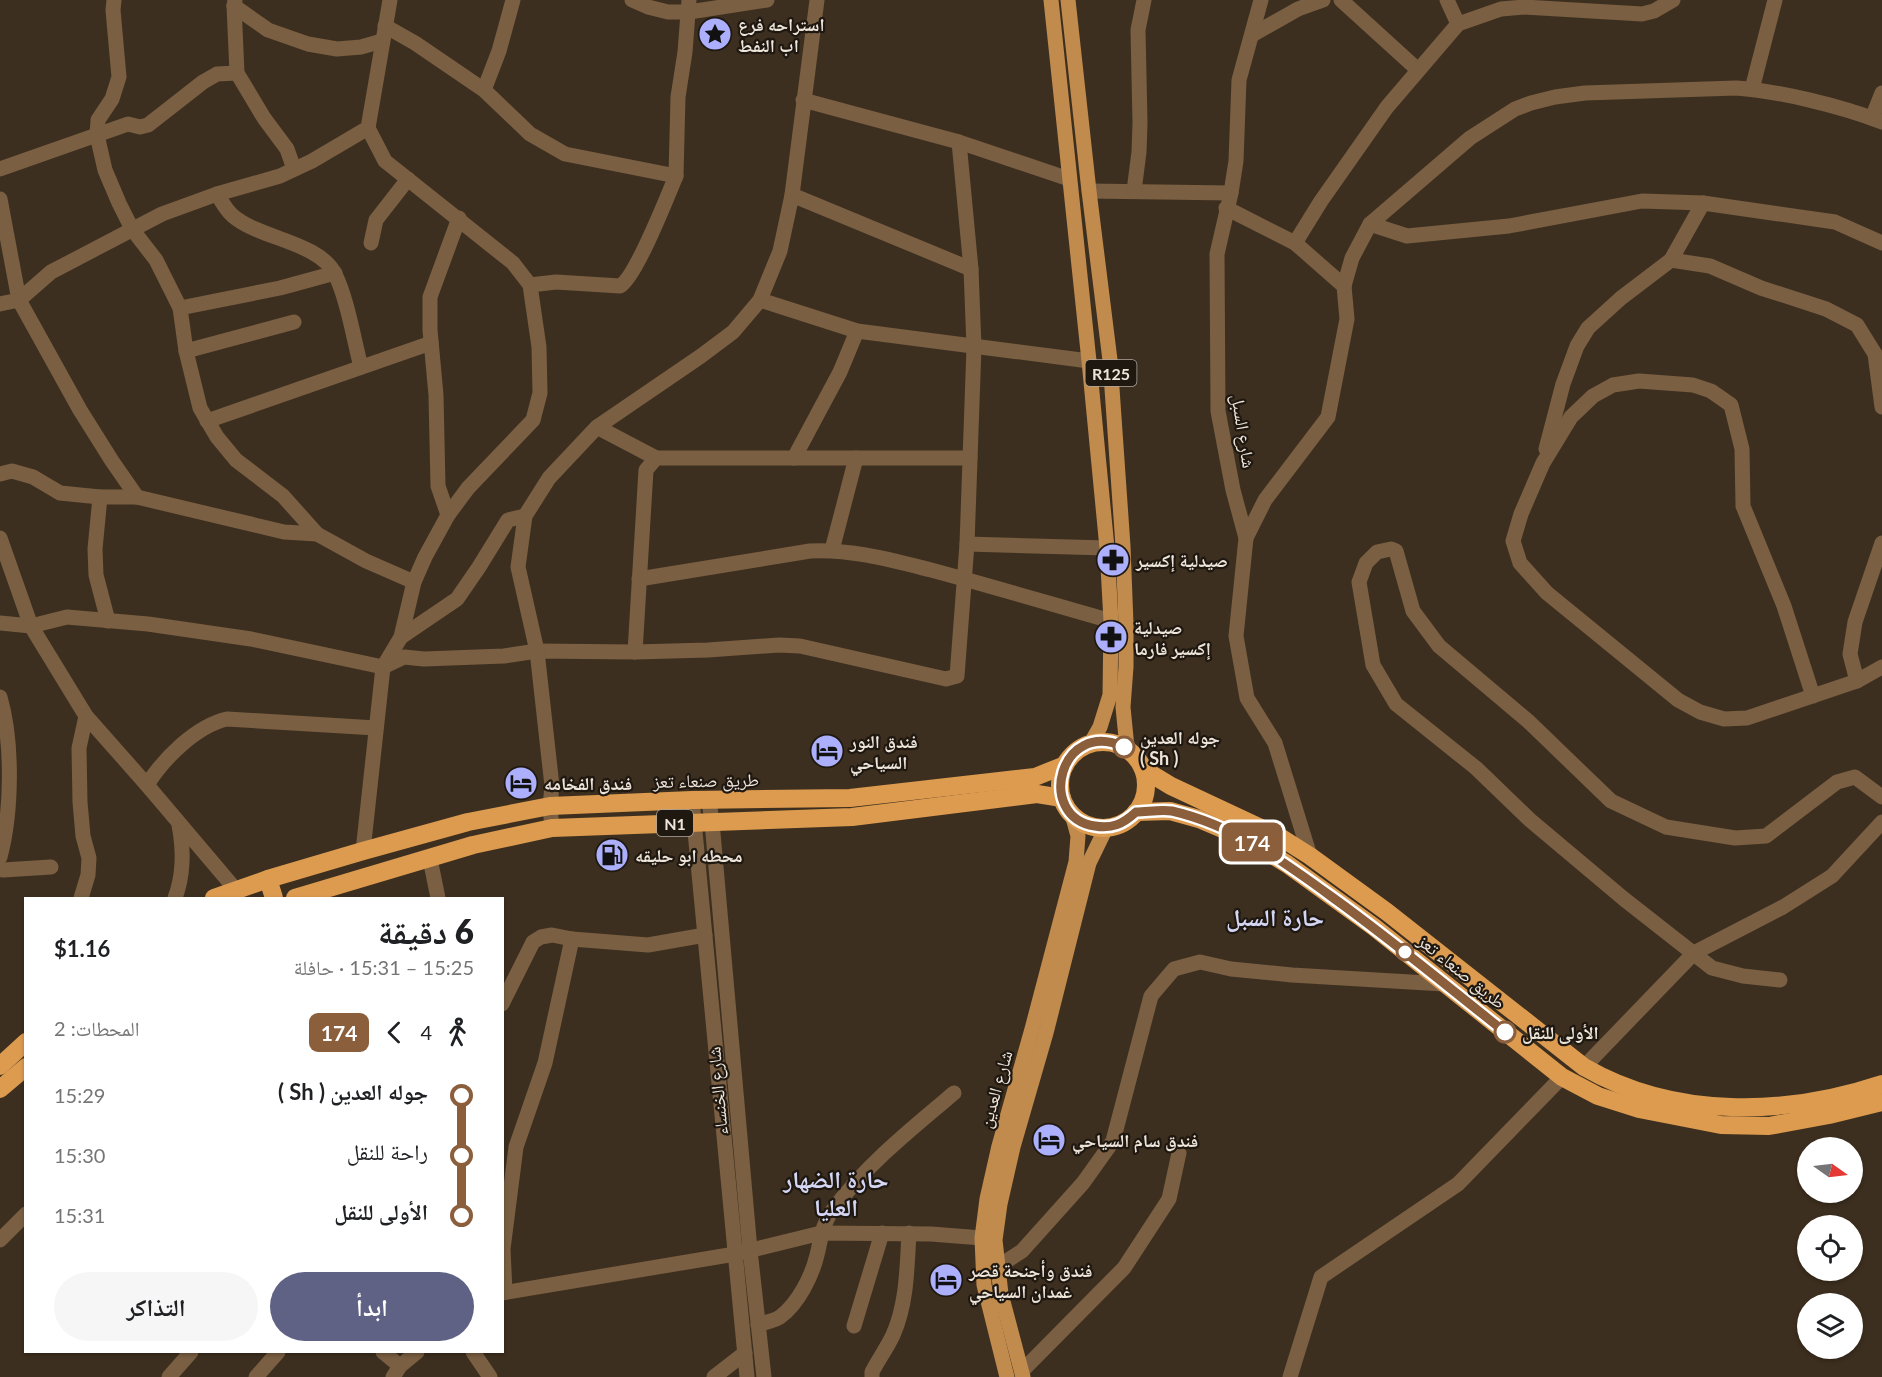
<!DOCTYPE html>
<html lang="ar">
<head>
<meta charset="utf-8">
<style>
  body { margin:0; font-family:Lato,"Noto Naskh Arabic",sans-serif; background:#f6f6f6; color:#202124; direction:rtl; height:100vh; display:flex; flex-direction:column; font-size:22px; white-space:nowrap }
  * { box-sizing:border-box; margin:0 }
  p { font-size:20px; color:#757577 }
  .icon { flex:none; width:33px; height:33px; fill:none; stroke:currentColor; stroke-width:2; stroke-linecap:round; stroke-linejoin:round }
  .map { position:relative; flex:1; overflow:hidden; direction:ltr }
  .panel { position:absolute; left:24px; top:897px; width:480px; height:456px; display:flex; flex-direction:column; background:#fff; border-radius:0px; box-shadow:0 2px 4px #0004; direction:rtl }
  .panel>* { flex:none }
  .badge { padding:0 12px; border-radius:9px; font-size:21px; line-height:39px }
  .needle { width:39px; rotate:104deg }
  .fabs { position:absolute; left:1797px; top:1137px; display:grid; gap:12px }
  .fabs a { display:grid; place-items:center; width:66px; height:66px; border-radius:50%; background:#fff; box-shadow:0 2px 4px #0004; font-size:30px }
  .map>.badge { position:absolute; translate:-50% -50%; box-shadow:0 0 0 3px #fff }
  .legs { display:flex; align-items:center; gap:9px; height:66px; padding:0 30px; font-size:20px }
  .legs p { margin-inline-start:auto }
  .headline { display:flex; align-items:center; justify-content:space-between; height:102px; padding:0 30px }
  h1 { font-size:33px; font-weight:800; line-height:45px }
  .primary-button { display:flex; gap:12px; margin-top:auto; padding:12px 30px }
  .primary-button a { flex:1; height:69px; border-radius:36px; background:#5f6185; color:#fff; font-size:24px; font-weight:800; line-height:69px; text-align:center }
  .primary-button a+a { background:#f6f6f6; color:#202124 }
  ul { padding:0 30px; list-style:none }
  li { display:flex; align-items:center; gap:21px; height:60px; font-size:22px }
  li i { display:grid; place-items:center; width:9px; height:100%; margin:0 8px; background:currentColor }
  li i::after { content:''; width:15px; height:15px; margin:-8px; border:4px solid; border-radius:50%; background:#fff }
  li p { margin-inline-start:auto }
  li:first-child i { background:linear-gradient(#0000 50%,currentColor 0) }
  li:last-child i { background:linear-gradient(currentColor 50%,#0000 0) }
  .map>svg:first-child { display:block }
</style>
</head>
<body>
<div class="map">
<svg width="1882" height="1377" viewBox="0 0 1882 1377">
  <rect width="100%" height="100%" fill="#3d2f1f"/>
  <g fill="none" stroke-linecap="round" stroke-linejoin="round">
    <!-- minor -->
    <g stroke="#7a5f43" stroke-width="15">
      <polyline points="114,0 113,10 119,77 112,99 98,120 97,135 105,170 119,203 132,229 156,260 180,308 186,351 200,408 217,437 236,460 283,496 317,534 366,561 414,582"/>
      <polyline points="235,0 234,6 237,73 264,118 287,149 294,169"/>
      <polyline points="632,0 648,7 668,12 689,12 767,0"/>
      <polyline points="1261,0 1239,80 1236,161 1231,193 1217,254 1218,411 1233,490 1246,538 1236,636 1247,698 1275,743 1310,856"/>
      <polyline points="1341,0 1418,70"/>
      <polyline points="1447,0 1458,24"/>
      <polyline points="234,6 268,30 308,44 337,49 361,47 382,41"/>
      <polyline points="385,26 415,43 484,90 530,134 565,154 676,176 678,97 685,52 689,0"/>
      <polyline points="1252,35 1298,9 1323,0"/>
      <polyline points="1752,89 1775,0"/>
      <polyline points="484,90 499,51 513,0"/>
      <polyline points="803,100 959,142 1069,179"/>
      <polyline points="1872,118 1882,93"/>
      <polyline points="368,128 385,161 513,263 530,285 539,347 540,393 533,420 468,488 448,515 425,557 414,582 401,637"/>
      <polyline points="0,169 128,124 140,127 148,125 203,82 217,74 237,73"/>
      <polyline points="1089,191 1231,193"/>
      <polyline points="1134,191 1139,152 1140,123 1138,30 1144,0"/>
      <path d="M217,194C222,202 226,210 233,216C260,239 319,242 335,274C347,298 354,340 361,367"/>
      <polyline points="792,195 971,269"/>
      <polyline points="0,199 19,300 80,410 112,461 137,497"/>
      <polyline points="1226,208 1295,243 1344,286 1347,319 1328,417 1265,500 1246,538"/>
      <polyline points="1370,224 1407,236 1509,226 1642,201 1703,203 1835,222 1882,243"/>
      <polyline points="371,243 376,220 408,179"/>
      <polyline points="1295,243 1321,201 1387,107 1458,24 1501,9 1524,7 1642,14 1654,11 1673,0"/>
      <polyline points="1671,260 1710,266 1761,288 1826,309 1857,325 1875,354 1882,407"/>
      <path d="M530,285L556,282L620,286C636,277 667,197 676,176"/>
      <path d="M1344,286L1352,258L1370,224L1470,138L1515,109L1531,103L1555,97L1585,93L1736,88C1779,91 1841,106 1882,122"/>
      <polyline points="760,300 857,331 1089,361"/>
      <polyline points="0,304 19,300 51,272 162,214 217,194 280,176 312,161 368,128 390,0"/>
      <polyline points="180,308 280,288 335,273"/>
      <polyline points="186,351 294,322"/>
      <polyline points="207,421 431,343"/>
      <polyline points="597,427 656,458"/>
      <polyline points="1546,449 1563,384 1577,346 1588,328 1621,298 1671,260 1703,203"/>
      <polyline points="794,458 840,372 857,331"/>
      <polyline points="0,474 12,471 33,477 60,493 100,497 137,497 284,532 317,534"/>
      <polyline points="100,497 95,549 96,575 108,621"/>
      <polyline points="448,515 438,486 436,395 430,330 430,297 459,218"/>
      <polyline points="0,538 31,626 86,716 147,785 236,890"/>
      <polyline points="967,544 1107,548"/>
      <polyline points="832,550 856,458"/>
      <path d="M639,579L810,551C851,549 891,560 931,570C991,586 1051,604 1111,621"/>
      <polyline points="0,623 31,626 67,617 148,624 251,639 383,667 363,851"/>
      <polyline points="635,652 646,470 656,458 970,458"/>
      <polyline points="383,667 404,657 424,659 504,656 537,651 635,652 708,650 779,645 800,646 946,679 957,676 967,544 974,347 971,269 959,142"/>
      <polyline points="383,667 401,637 457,599 479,567 508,520 525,516"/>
      <polyline points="1857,681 1850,654 1855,622 1882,543"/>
      <polyline points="1813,696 1784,606 1743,506 1742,449 1731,405 1711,391 1693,385 1639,381 1613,385 1593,396 1571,417 1543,463 1521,514 1513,541 1520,563 1547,593 1678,700 1700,712 1724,719 1747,718 1857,681 1882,667"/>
      <path d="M0,697C13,742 12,812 0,857"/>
      <path d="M147,785C163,759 196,726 227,719L376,728"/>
      <polyline points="692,800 747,1377"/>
      <polyline points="709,801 712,822 750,1250 764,1377"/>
      <polyline points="552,828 550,806 552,786 537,651 518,567 525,516 549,478 597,427 701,356 733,332 760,300 780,251 792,195 817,0"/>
      <polyline points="430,859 438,898"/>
      <polyline points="3,870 51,867"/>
      <polyline points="81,898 88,875 89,858 83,836 80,802 79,748 86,716"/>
      <path d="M175,898C184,874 184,851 179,825"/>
      <polyline points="1780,980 1743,976 1712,968 1624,899 1530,820 1476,768 1396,704 1373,665 1359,582 1366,563 1377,552 1391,549 1396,551 1413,611 1439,646 1528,721 1611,801 1666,827 1735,838 1766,836 1837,782 1855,777 1882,797"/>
      <polyline points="502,1004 533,942 541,937 552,935 572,939 648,945 705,935"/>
      <polyline points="1584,1067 1694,953 1783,907 1832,876 1882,822"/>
      <polyline points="0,1240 26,1214"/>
      <polyline points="999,1266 1022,1251 1083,1183 1113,1141 1151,996 1174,969 1200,962 1231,969 1292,975 1444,984"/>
      <polyline points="505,1292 503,1249 516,1147 545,1063 572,939"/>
      <polyline points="502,1293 735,1254 821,1233 931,1234 982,1238"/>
      <path d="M758,1325C765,1322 774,1321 780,1317C798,1304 812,1276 817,1255C821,1239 822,1225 832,1211C866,1165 911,1129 954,1093"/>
      <polyline points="854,1326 882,1233"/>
      <polyline points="383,1352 400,1366"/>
      <polyline points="473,1352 490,1377"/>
      <polyline points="1022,1371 1124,1268 1169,1199 1179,1153"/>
      <polyline points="169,1377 191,1352"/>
      <polyline points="256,1377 278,1352"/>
      <polyline points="393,1377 400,1366 417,1352"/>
      <polyline points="714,1377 745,1353"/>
      <path d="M872,1377V1372C878,1360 887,1348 893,1335C907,1304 907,1267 909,1233"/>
      <polyline points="1290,1377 1321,1277 1458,1184 1562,1077"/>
    </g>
    <!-- major -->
    <g stroke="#c18b4d" stroke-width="15">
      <polyline points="1051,0 1089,361 1107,548 1111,621 1110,695 1100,727 1091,743"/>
      <polyline points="1068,0 1089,191 1110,360 1123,546 1126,624 1126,667 1123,707 1127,748"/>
      <polyline points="1007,1377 984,1285 982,1238 987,1199 999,1146 1032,1029 1076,862 1078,836 1072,814"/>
      <polyline points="1023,1377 1001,1294 995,1240 1000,1204 1013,1147 1046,1033 1089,863 1106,828"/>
    </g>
    <!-- highway -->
    <g stroke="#dd9b4f" stroke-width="18">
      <circle cx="1103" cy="785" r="43"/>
      <path d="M1143,769L1171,786L1280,837L1310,856L1387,912L1584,1067C1674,1119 1786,1116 1882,1084"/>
      <polyline points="1136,812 1170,811 1199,819 1246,839 1287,864 1374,927 1562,1077 1598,1096 1639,1109 1721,1125 1769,1126 1829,1115 1882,1102"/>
      <polyline points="268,879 274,898"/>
      <polyline points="214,898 268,879 363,851 468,822 550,806 692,800 850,798 1035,777 1065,765"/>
      <polyline points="295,898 473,845 552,828 852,817 1037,794 1062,798"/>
      <polyline points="0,1066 26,1042"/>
      <polyline points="0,1089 26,1067"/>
    </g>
  </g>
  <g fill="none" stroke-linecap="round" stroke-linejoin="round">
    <defs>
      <path id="line-1" d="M1124,747C1060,717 1035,817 1095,826C1112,829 1123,824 1136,812C1147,812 1161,809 1172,811C1233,825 1283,861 1332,897C1392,940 1448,987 1505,1032"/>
    </defs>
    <!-- line-1 casing -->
    <use href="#line-1" stroke="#fff" stroke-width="14"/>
    <!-- line-1 -->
    <use href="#line-1" stroke="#8b5e3c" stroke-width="9"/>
  </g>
  <!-- icons -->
  <defs>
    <symbol id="sight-disc" viewBox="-11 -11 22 22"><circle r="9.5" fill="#acaffb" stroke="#1f1811"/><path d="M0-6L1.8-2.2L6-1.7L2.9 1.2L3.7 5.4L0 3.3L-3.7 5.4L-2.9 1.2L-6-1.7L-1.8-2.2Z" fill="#111"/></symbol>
    <symbol id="pharmacy-disc" viewBox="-11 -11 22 22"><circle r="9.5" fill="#acaffb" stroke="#1f1811"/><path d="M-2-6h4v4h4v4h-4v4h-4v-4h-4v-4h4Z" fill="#111"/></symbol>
    <symbol id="hotel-disc" viewBox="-11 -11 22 22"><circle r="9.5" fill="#acaffb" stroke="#1f1811"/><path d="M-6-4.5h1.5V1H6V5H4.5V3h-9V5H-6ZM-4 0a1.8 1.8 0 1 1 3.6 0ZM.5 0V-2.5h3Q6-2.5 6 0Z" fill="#111"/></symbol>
    <symbol id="fuel-disc" viewBox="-11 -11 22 22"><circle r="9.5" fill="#acaffb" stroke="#1f1811"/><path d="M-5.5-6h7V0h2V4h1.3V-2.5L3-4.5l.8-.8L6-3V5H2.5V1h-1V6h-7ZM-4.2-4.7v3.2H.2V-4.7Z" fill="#111"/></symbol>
  </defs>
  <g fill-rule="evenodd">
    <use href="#sight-disc" x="696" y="15" width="38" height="38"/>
    <use href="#pharmacy-disc" x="1094" y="541" width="38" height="38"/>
    <use href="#pharmacy-disc" x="1092" y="618" width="38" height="38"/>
    <use href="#hotel-disc" x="808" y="732" width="38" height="38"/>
    <use href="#hotel-disc" x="502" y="764" width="38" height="38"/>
    <use href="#fuel-disc" x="593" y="836" width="38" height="38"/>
    <use href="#hotel-disc" x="1030" y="1121" width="38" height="38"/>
    <use href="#hotel-disc" x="927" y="1261" width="38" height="38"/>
  </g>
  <!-- markers -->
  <g fill="#fff" stroke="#8b5e3c" stroke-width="3">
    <circle cx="1124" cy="747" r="10"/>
    <circle cx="1405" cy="952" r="8"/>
    <circle cx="1505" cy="1032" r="10"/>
  </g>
  <g text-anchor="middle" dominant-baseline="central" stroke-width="4.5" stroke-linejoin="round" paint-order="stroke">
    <!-- shield labels -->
    <g fill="#1f1811" stroke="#afa79e" stroke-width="1.5">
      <rect x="1085.5" y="360" width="51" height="26" rx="4.5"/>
      <rect x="657" y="810" width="36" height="26" rx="4.5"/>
    </g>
    <g font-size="16" font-weight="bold" fill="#ede4da">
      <text x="1111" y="373">R125</text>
      <text x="675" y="823">N1</text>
    </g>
    <!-- poi labels -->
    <g font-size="18" font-weight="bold" fill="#ede4da" stroke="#1f1811" text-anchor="start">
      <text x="738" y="24">استراحه فرع<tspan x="738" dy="21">اب النفط</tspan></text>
      <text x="1136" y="560">صيدلية إكسير</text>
      <text x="1134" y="627">صيدلية<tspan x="1134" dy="21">إكسير فارما</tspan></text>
      <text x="850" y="741">فندق النور<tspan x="850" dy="21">السياحي</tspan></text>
      <text x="544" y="783">فندق الفخامه</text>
      <text x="635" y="855">محطه ابو حليقه</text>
      <text x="1072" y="1140">فندق سام السياحي</text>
      <text x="969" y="1270">فندق وأجنحة قصر<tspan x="969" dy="21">غمدان السياحي</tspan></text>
    </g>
    <!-- street labels -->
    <g font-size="18" fill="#ede4da" stroke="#1f1811">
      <text transform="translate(1244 431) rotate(81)">شارع السبل</text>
      <text transform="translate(706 780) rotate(-1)">طريق صنعاء تعز</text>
      <text transform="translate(1462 971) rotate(39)">طريق صنعاء تعز</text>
      <text transform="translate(995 1089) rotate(-74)">شارع العدين</text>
      <text transform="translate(717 1091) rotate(-95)">شارع الخنساء</text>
    </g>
    <!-- stop labels -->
    <g font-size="18" font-weight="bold" fill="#ede4da" stroke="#1f1811" text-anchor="start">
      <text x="1140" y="737">جوله العدين<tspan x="1140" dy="21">( Sh )</tspan></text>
      <text x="1522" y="1032">الأولى للنقل</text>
    </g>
    <!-- district labels -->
    <g font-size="24" font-weight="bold" fill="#d4d6f4" stroke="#1f1811">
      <text x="1275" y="916">حارة السبل</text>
      <text x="836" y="1178">حارة الضهار<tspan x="836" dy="28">العليا</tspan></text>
    </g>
  </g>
</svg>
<div class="fabs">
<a><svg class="needle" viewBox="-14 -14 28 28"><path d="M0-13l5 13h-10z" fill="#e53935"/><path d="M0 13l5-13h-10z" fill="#757577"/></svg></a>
<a><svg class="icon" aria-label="locate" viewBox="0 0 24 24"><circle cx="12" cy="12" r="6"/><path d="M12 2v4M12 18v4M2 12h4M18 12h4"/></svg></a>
<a><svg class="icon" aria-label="layers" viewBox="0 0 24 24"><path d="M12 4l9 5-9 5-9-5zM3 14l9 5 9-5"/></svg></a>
</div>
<b class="badge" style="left:1252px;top:842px;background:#8b5e3c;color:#fff">174</b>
<section class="panel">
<div class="headline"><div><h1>6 دقيقة</h1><p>15:25 – 15:31 · حافلة</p></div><b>$1.16</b></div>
<div class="legs"><svg class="icon" aria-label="walk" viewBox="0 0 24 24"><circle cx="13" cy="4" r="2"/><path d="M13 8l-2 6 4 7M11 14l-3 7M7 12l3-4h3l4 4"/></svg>4<svg class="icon" aria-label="back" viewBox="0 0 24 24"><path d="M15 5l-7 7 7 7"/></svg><b class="badge" style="background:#8b5e3c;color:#fff">174</b><p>المحطات: 2</p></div>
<ul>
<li><i style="color:#8b5e3c"></i><b>جوله العدين ( Sh )</b><p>15:29</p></li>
<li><i style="color:#8b5e3c"></i><span>راحة للنقل</span><p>15:30</p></li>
<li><i style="color:#8b5e3c"></i><b>الأولى للنقل</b><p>15:31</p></li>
</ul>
<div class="primary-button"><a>ابدأ</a><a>التذاكر</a></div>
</section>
</div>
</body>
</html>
